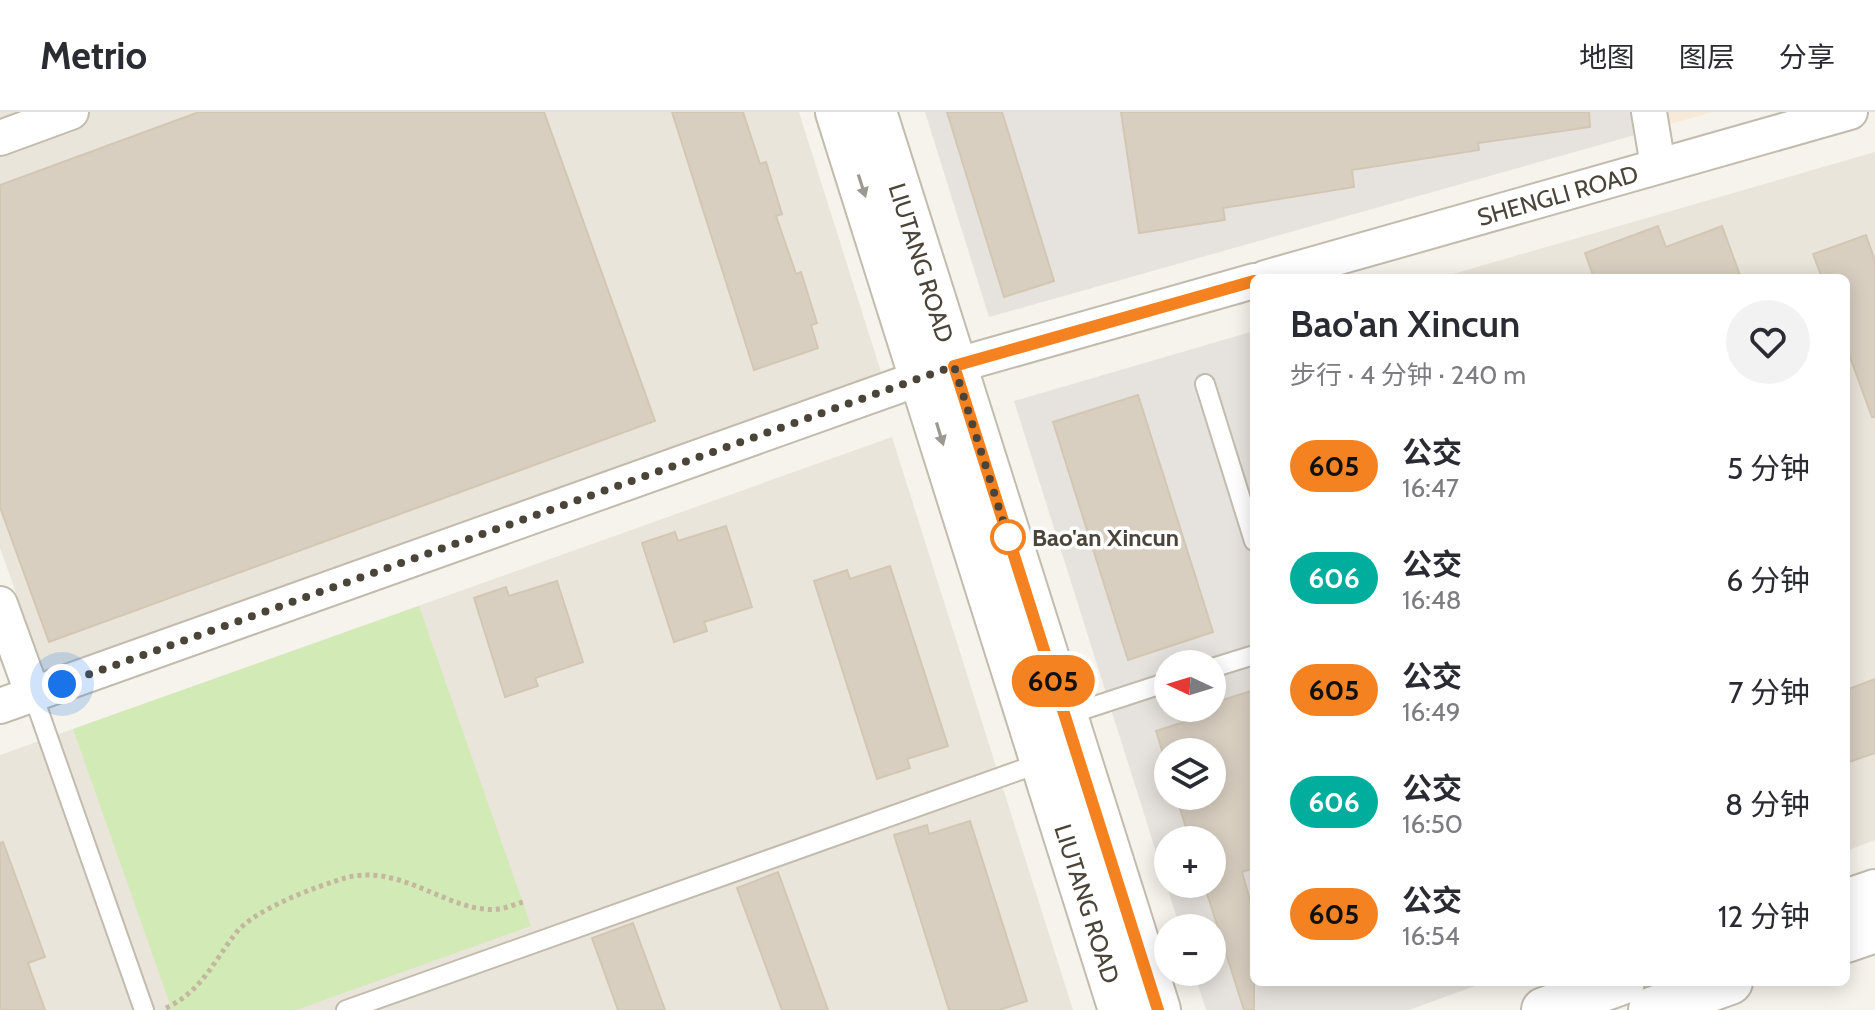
<!DOCTYPE html>
<html lang="zh">
<head>
<meta charset="utf-8">
<style>
  body { margin:0; font-family:Cabin,"Noto Sans SC",sans-serif; background:#f2f2f3; color:#2b2b33; height:100vh; display:flex; flex-direction:column; font-size:30px; white-space:nowrap }
  * { box-sizing:border-box; margin:0 }
  p { font-size:26px; color:#7c7c81 }
  .icon { flex:none; width:44px; height:44px; fill:none; stroke:currentColor; stroke-width:2; stroke-linecap:round; stroke-linejoin:round }
  .map { position:relative; flex:1; overflow:hidden }
  .details { position:absolute; left:1250px; top:162px; width:600px; height:712px; display:flex; flex-direction:column; background:#fff; border-radius:12px; box-shadow:0 4px 20px #0003 }
  .details>* { flex:none }
  .badge { padding:0 16px; border-radius:26px; font-size:28px; line-height:52px }
  .needle { width:52px; rotate:274deg }
  .controls { position:absolute; left:1154px; top:538px; display:grid; gap:16px }
  .controls a { display:grid; place-items:center; width:72px; height:72px; border-radius:50%; background:#fff; box-shadow:0 4px 20px #0003; font-size:40px }
  .you { position:absolute; width:40px; height:40px; margin:-20px; border:6px solid #fff; border-radius:50%; background:#1a73e8; box-shadow:0 0 0 12px #1a73e833 }
  .map>.badge { position:absolute; translate:-50% -50%; box-shadow:0 0 0 4px #fff }
  .round { display:grid; place-items:center; flex:none; width:84px; height:84px; border-radius:42px; background:#f2f2f3 }
  .headline { display:flex; align-items:center; justify-content:space-between; height:136px; padding:0 40px }
  h1 { font-size:38px; font-weight:600; line-height:60px }
  ul { padding:0; list-style:none }
  li { display:flex; align-items:center; gap:24px; height:112px; padding:0 40px }
  li div { flex:1 }
  li b { display:block; font-size:30px }
  li em { font-style:normal }
  li .badge { min-width:88px; font-weight:700; text-align:center }
  header { display:flex; align-items:center; gap:48px; box-sizing:border-box; height:112px; padding:0 40px; background:#fff; border-bottom:2px solid #e1e1e2 }
  header strong { font-size:38px }
  nav { display:flex; gap:44px; margin-inline-start:auto; font-size:28px }
  .map>svg:first-child { display:block }
</style>
</head>
<body>
<header>
<strong>Metrio</strong>
<nav><a>地图</a><a>图层</a><a>分享</a></nav>
</header>
<div class="map">
<svg width="1875" height="898" viewBox="0 0 1875 898">
  <rect width="100%" height="100%" fill="#f6f3ec"/>
  <!-- residential -->
  <g fill="#eae5da">
    <polygon points="0,0 799,0 881,260 44,559 0,436"/>
    <polygon points="1875,40 1875,728 1846,739 1846,166 1439,166"/>
    <polygon points="892,325 1073,898 0,898 0,643"/>
  </g>
  <!-- commercial -->
  <polygon fill="#f7ead8" points="1668,0 1713,0 1670,12"/>
  <!-- industrial -->
  <g fill="#e6e2dd" fill-rule="evenodd">
    <polygon points="925,0 1631,0 1635,23 989,205"/>
    <path d="M1254,219V870H1486L1409,898H1206L1194,860H1212V816H1180L1014,289ZM1168,552H1212V596H1168ZM1168,640H1212V684H1168ZM1168,728H1212V772H1168Z"/>
  </g>
  <!-- green -->
  <polygon fill="#d2eab5" points="419,494 531,814 296,898 172,898 73,617"/>
  <!-- building -->
  <g fill="#d8cfc1" stroke="#d3c7b4" stroke-width="2">
    <polygon points="199,0 544,0 655,309 49,530 0,395 0,73"/>
    <polygon points="672,0 743,0 760,52 766,50 782,102 776,104 796,162 801,160 817,211 811,213 818,236 754,258"/>
    <polygon points="947,0 1002,0 1054,169 1004,185"/>
    <polygon points="1121,0 1589,0 1590,15 1478,31 1479,38 1352,58 1354,75 1223,96 1225,108 1139,121"/>
    <polygon points="1658,114 1666,135 1722,114 1741,166 1594,166 1585,141"/>
    <polygon points="1866,123 1875,149 1875,305 1872,305 1846,234 1846,166 1822,166 1813,142"/>
    <polygon points="1138,283 1213,520 1128,548 1053,310"/>
    <polygon points="726,414 752,495 704,510 707,519 674,530 642,431 675,420 678,429"/>
    <polygon points="890,454 948,634 907,647 910,656 877,667 814,469 847,458 850,467"/>
    <polygon points="557,469 583,550 535,566 538,574 505,585 474,486 506,475 509,484"/>
    <polygon points="1875,567 1875,641 1846,651 1846,578"/>
    <polygon points="1254,578 1254,756 1242,760 1254,802 1254,898 1244,898 1204,772 1212,772 1212,728 1190,728 1176,684 1212,684 1212,640 1168,640 1168,657 1156,619 1216,600 1213,591"/>
    <polygon points="970,709 1027,889 999,898 949,898 894,723 927,713 929,722"/>
    <polygon points="3,730 45,845 28,851 45,898 0,898 0,731"/>
    <polygon points="778,760 828,898 782,898 737,776"/>
    <polygon points="633,811 665,898 618,898 592,826"/>
  </g>
  <g fill="none" stroke-linecap="round" stroke-linejoin="round">
    <defs>
      <g id="service">
        <polyline points="1205,272 1254,429"/>
        <polyline points="1212,556 1254,543"/>
        <polyline points="33,583 144,898"/>
        <polyline points="1064,604 1168,570"/>
        <polyline points="346,898 1043,650"/>
      </g>
      <g id="minor">
        <polyline points="1649,0 1658,54"/>
        <polyline points="0,26 71,0"/>
        <path id="s1" d="M1265,166L1850,0"/>
        <polyline points="0,492 33,583"/>
        <polyline points="0,594 954,254 1254,169"/>
      </g>
      <g id="tertiary">
        <path id="s2" d="M838,0L1121,898"/>
        <path id="s3" d="M874,0L1158,898"/>
        <polyline points="1846,790 1875,780"/>
        <polyline points="1846,828 1875,818"/>
        <polyline points="1544,898 1622,870"/>
        <polyline points="1651,898 1730,870"/>
      </g>
    </defs>
    <!-- service casing -->
    <use href="#service" stroke="#c2bbae" stroke-width="22"/>
    <!-- minor casing -->
    <use href="#minor" stroke="#c2bbae" stroke-width="38"/>
    <!-- tertiary casing -->
    <use href="#tertiary" stroke="#c2bbae" stroke-width="48"/>
    <!-- path -->
    <path stroke="#c4b79f" stroke-width="5" stroke-dasharray="4 4" stroke-linecap="butt" d="M166,896C202,879 213,850 236,821C253,798 317,774 345,766C402,750 451,803 499,797C507,796 515,792 523,790"/>
    <!-- service -->
    <use href="#service" stroke="#fff" stroke-width="18"/>
    <!-- minor -->
    <use href="#minor" stroke="#fff" stroke-width="34"/>
    <!-- tertiary -->
    <use href="#tertiary" stroke="#fff" stroke-width="44"/>
  </g>
  <!-- one-way arrows -->
  <defs><path id="oneway-solid" d="M-6-.8H1V-3.2L6.5 0L1 3.2V.8H-6Z" transform="scale(2)"/></defs>
  <g fill="#9c9892">
    <use href="#oneway-solid" transform="translate(862 74) rotate(72)"/>
    <use href="#oneway-solid" transform="translate(940 322) rotate(73)"/>
  </g>
  <g fill="none" stroke-linecap="round" stroke-linejoin="round">
    <defs>
      <polyline id="line" points="1158,898 954,254 1254,169"/>
    </defs>
    <!-- line casing -->
    <use href="#line" stroke="#fff" stroke-width="18"/>
    <!-- line -->
    <use href="#line" stroke="#f58220" stroke-width="12"/>
    <!-- walk -->
    <polyline stroke="#4b4439" stroke-width="8" stroke-dasharray="0 14.4" points="62,572 954,254 1010,431 1008,425"/>
  </g>
  <!-- markers -->
  <circle fill="#fff" stroke="#f58220" stroke-width="4" cx="1008" cy="425" r="16"/>
  <g text-anchor="middle" dominant-baseline="central" stroke-width="7" stroke-linejoin="round" paint-order="stroke">
    <!-- street labels -->
    <g font-size="24" fill="#4b4439" stroke="#fff">
      <text stroke="none"><textPath href="#s1" startOffset="304">SHENGLI ROAD</textPath></text>
      <text stroke="none"><textPath href="#s3" startOffset="158">LIUTANG ROAD</textPath></text>
      <text stroke="none"><textPath href="#s2" startOffset="830">LIUTANG ROAD</textPath></text>
    </g>
    <!-- stop labels -->
    <g font-size="24" font-weight="bold" fill="#4b4439" stroke="#fff" text-anchor="start">
      <text x="1032" y="425">Bao'an Xincun</text>
    </g>
  </g>
</svg>
<div class="controls">
<a><svg class="needle" viewBox="-14 -14 28 28"><path d="M0-13l5 13h-10z" fill="#e53935"/><path d="M0 13l5-13h-10z" fill="#7c7c81"/></svg></a>
<a><svg class="icon" aria-label="layers" viewBox="0 0 24 24"><path d="M12 4l9 5-9 5-9-5zM3 14l9 5 9-5"/></svg></a>
<a>+</a>
<a>−</a>
</div>
<div class="you" style="left:62px;top:572px"></div>
<b class="badge" style="left:1053px;top:569px;background:#f58220;color:#111">605</b>
<section class="details">
<div class="headline"><div><h1>Bao'an Xincun</h1><p>步行 · 4 分钟 · 240 m</p></div><a class="round"><svg class="icon" aria-label="heart" viewBox="0 0 24 24"><path d="M12 20l-8-8c-3-5 5-10 8-4 3-6 11-1 8 4z"/></svg></a></div>
<ul>
<li><span class="badge" style="background:#f58220;color:#111">605</span><div><b>公交</b><p>16:47</p></div><em>5 分钟</em></li>
<li><span class="badge" style="background:#01ad9c;color:#fff">606</span><div><b>公交</b><p>16:48</p></div><em>6 分钟</em></li>
<li><span class="badge" style="background:#f58220;color:#111">605</span><div><b>公交</b><p>16:49</p></div><em>7 分钟</em></li>
<li><span class="badge" style="background:#01ad9c;color:#fff">606</span><div><b>公交</b><p>16:50</p></div><em>8 分钟</em></li>
<li><span class="badge" style="background:#f58220;color:#111">605</span><div><b>公交</b><p>16:54</p></div><em>12 分钟</em></li>
</ul>
</section>
</div>
</body>
</html>
